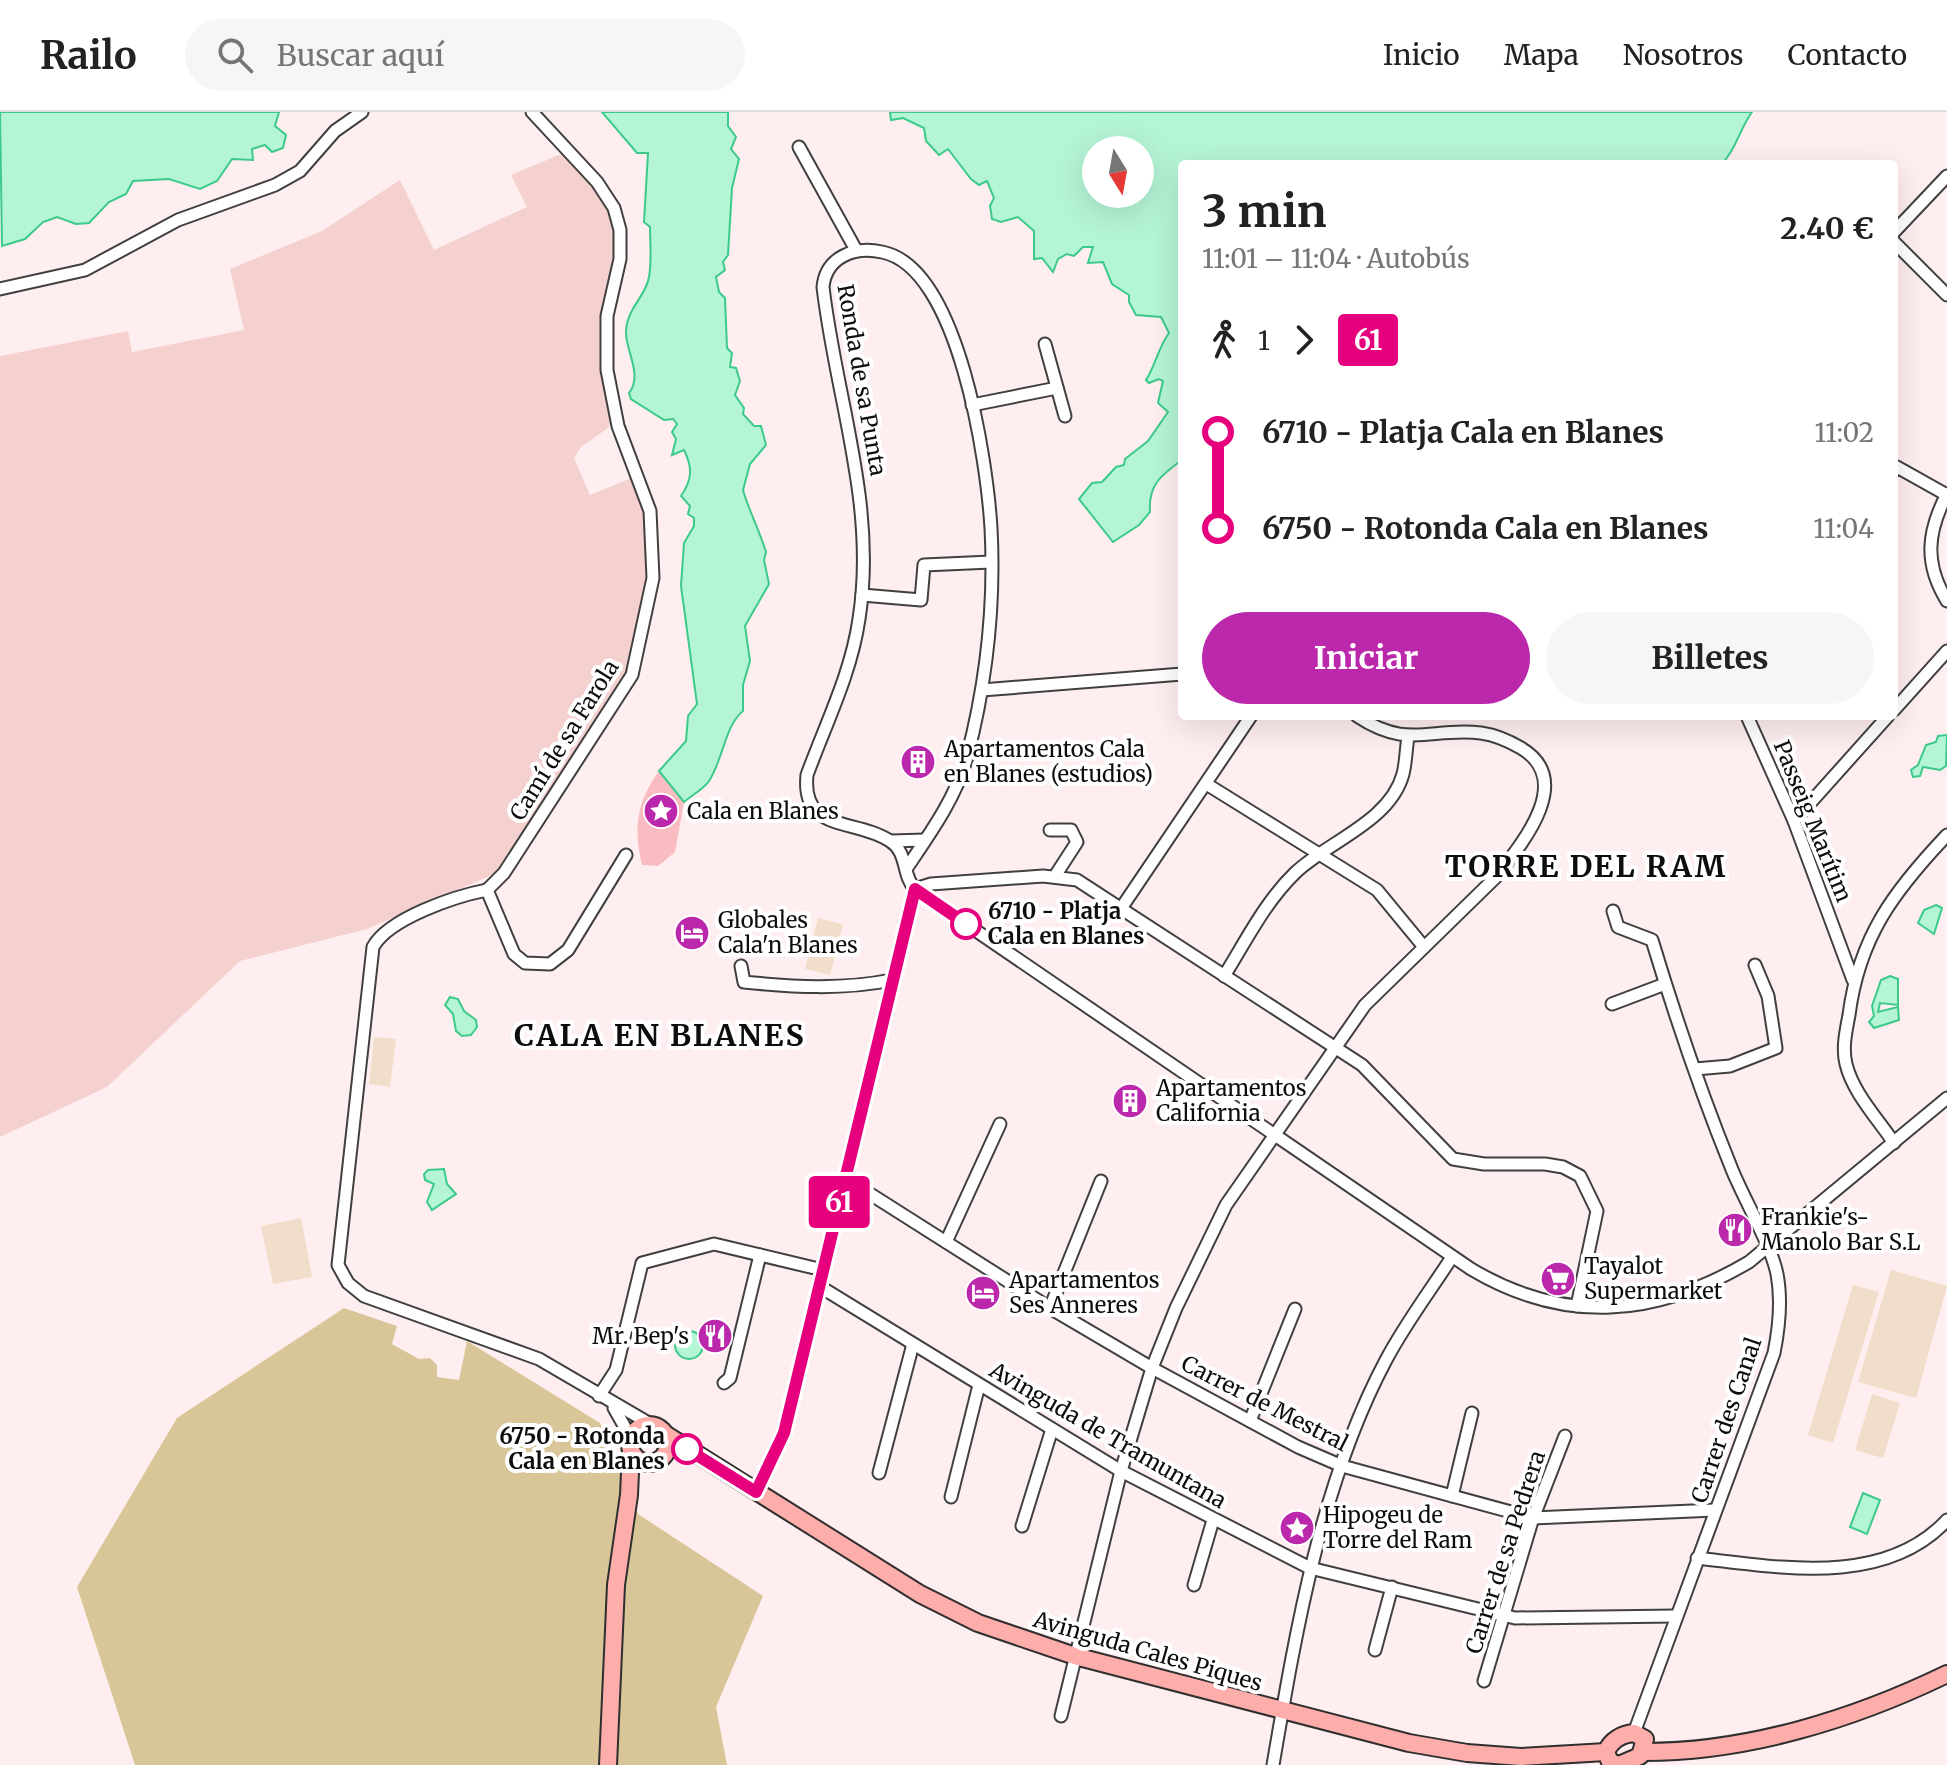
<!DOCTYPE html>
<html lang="es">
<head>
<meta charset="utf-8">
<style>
  body { margin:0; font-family:Merriweather,serif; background:#f6f6f6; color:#222; height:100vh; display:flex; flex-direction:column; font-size:30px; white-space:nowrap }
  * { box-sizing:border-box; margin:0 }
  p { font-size:26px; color:#767676 }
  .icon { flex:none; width:44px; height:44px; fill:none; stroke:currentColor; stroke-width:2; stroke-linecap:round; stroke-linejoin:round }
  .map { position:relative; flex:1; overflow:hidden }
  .details { position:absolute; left:1178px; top:48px; width:720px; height:560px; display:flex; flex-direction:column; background:#fff; border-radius:8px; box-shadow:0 8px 32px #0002 }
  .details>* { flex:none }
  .badge { padding:0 16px; border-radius:6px; font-size:28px; line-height:52px }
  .needle { width:52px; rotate:169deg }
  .fabs { position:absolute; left:1082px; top:24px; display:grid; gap:16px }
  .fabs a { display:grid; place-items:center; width:72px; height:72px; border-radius:50%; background:#fff; box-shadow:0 8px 32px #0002; font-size:40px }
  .map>.badge { position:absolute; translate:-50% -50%; box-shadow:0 0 0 4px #fff }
  .legs { display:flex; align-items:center; gap:12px; height:88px; padding:0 24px; font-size:26px }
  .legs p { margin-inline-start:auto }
  .summary { display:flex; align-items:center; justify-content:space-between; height:136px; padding:0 24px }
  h1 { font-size:44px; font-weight:700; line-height:60px }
  .action { display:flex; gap:16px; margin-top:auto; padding:16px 24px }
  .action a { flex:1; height:92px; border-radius:48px; background:#bb28ab; color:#fff; font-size:32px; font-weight:700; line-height:92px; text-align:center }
  .action a+a { background:#f6f6f6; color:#222 }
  ul { padding:0 24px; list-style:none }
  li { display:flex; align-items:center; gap:28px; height:96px; font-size:30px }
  li i { display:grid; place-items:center; width:12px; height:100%; margin:0 10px; background:currentColor }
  li i::after { content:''; width:20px; height:20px; margin:-10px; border:6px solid; border-radius:50%; background:#fff }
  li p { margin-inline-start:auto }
  li:first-child i { background:linear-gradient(#0000 50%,currentColor 0) }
  li:last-child i { background:linear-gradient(currentColor 50%,#0000 0) }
  header { display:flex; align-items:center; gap:48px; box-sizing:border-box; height:112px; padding:0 40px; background:#fff; border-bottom:2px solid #e0e0e0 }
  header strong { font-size:38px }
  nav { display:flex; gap:44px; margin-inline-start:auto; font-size:28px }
  .search { width:560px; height:72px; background:#f6f6f6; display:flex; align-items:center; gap:20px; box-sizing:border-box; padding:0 28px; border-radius:44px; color:#767676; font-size:30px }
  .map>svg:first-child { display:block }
</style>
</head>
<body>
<header>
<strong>Railo</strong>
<div class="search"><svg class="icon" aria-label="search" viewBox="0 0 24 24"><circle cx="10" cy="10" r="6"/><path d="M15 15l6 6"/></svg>Buscar aquí</div>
<nav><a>Inicio</a><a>Mapa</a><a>Nosotros</a><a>Contacto</a></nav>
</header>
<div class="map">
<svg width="1947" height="1653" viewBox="0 0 1947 1653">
  <rect width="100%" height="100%" fill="#ffeeef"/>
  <!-- farmland -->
  <polygon fill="#f4d1cf" points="566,40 596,73 613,101 615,139 610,175 613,306 608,316 581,335 574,346 590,383 634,365 648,410 649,471 632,551 625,566 501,759 367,817 240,849 107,975 0,1025 0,244 128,219 132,240 244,218 230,157 322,119 400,68 434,138 527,95 511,63"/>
  <!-- forest -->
  <polygon fill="#d9c698" points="344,1196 397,1214 392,1232 419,1247 430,1246 437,1253 437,1265 459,1268 467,1229 600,1311 638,1402 763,1484 716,1595 727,1653 135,1653 77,1475 177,1306"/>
  <!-- sand -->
  <path fill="#f9bcc0" d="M659,659L684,690L675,740L658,754L642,753C633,716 637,689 659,659Z"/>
  <!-- pitch -->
  <g fill="#f0ddca">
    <polygon points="818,806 843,812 830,863 805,857"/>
    <polygon points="374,925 396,927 390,975 369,972"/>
    <polygon points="301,1106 312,1165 273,1172 261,1114"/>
    <polygon points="1891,1158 1947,1174 1916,1286 1858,1270"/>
    <polygon points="1853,1173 1879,1180 1833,1331 1808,1323"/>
    <polygon points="1872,1282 1900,1291 1883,1346 1855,1338"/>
  </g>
  <!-- water -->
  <g fill="#b4f5d6" stroke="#3cca8b" stroke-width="2" fill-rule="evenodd">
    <polygon points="0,0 279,0 275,14 286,23 283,36 272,40 265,33 252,37 253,48 232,47 217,69 200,77 169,67 133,69 126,82 109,90 89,111 76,112 57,105 43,110 25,127 2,134"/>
    <path d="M602,0H728V14L736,25L731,37L739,47L732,76L728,143L723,150L725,158L716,165L719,180L725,186L727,236L732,241L730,255L736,256L740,269L735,283L744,296L743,302L754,314H761L766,333L750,352L743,378C749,399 759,417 766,440L764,448L769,472L745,514L750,549L743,573V599C725,613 723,648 709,669C704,677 692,683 684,690L659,659L686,629L688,604L697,592L681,474L684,431L694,414V406L688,402L690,394L681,384C692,368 693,356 684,338L672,343L676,327L672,320L677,312L673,307L664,308L631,287L629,281C643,264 626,239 626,221C626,196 646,185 649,165C652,149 650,131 650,115L644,110L648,41H637Z"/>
    <path d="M890,0H1752C1739,18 1737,36 1722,52H1182V348C1161,363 1148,373 1150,400L1139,413L1113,430L1079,387L1092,371L1102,370L1116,355L1124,353L1125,347L1148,329L1168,300L1158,291L1163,269L1159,267L1149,271L1146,268C1156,252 1158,236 1169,221L1161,205L1136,203L1129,190V183L1112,172L1103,150L1088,151L1093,135H1083L1074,144L1067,142L1058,147L1053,160L1042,146L1034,147V119L1018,105L1001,110L992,107L990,94L994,86L987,69L979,73L971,67L948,37L939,43L926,29L924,16L903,6L891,8ZM1096,38H1140V82H1096Z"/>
    <polygon points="1947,623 1946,654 1940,658 1923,655 1920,664 1913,665 1911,658 1918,653 1926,633 1936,630 1938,624"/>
    <polygon points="1936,793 1942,796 1934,822 1918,811 1924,798"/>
    <polygon points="1890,864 1898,867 1898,893 1880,891 1878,900 1898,895 1899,908 1874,916 1869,910 1874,904 1872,894 1881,868"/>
    <polygon points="450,885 458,887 464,899 476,908 477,915 471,923 462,924 456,919 453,902 445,893"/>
    <polygon points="444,1057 447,1072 456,1082 432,1098 427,1090 434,1072 425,1068 424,1062 428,1058"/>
    <circle cx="689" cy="1233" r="14"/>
    <polygon points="1863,1381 1880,1388 1867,1422 1850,1415"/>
  </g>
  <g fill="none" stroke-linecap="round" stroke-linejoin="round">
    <defs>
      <g id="street">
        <polyline points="799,35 856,138"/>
        <polyline points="1894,120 1947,64"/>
        <polyline points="1894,130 1947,183"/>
        <polyline points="0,177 85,158 178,108 275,73 300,59 335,19 362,0"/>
        <polyline points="1045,232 1065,304"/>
        <polyline points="972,293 1057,276"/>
        <polyline points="1894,359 1897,355 1947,383"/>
        <path d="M1947,382C1927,420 1924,452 1947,489"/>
        <polyline points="862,483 921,488 924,453 991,450"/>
        <polyline points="982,578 1182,562"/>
        <polyline points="1894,598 1947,539"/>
        <polyline points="1747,604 1794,709 1853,868"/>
        <polyline points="1208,673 1377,778 1424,835"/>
        <polyline points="1794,709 1888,604"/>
        <polyline points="1050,718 1071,718 1077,730 1055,764"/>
        <polyline points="891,729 925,728"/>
        <path d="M906,757C929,723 956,686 967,645C986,572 995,492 991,416C987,350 959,155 882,140C854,134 826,145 823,175C836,287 877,393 859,507C851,562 826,611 807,663C801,721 855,706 890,729C908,740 902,764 915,777L1471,1157C1565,1213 1656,1205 1749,1150L1947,986"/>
        <polyline points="915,777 931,772 1043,764 1077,768 1362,953 1453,1047 1484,1052 1545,1052 1563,1055 1580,1064 1597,1099 1577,1194"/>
        <polyline points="487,778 504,761 632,563 653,466 650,399 618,314 607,258 607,204 620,147 620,118 614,96 597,70 532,0"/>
        <path d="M487,778C456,784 389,806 373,835L338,1153L348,1171L364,1184L539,1247L652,1313"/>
        <polyline points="487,778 514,842 525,851 550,852 568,838 626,743"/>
        <polyline points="1122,795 1251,604"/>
        <path d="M1613,799L1618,815L1652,828C1675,904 1701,981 1731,1055C1743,1086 1771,1132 1777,1162C1782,1188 1779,1216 1774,1241L1634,1621"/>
        <path d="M741,854L744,870C794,875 842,878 892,868"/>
        <path d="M1224,864C1246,829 1265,790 1295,761C1327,730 1390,710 1403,662C1406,650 1406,637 1408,625"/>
        <polyline points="1612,892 1665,872"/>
        <polyline points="1695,957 1730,954 1776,936 1768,884 1755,853"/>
        <path d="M1894,1031C1878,1007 1853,981 1846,952C1842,936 1846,919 1849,903C1859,825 1894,779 1947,723"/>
        <polyline points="845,1066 1050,1196 1152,1256 1298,1335 1342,1354 1533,1406 1715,1398"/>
        <polyline points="946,1130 1000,1012"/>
        <polyline points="819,1174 1121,1359 1310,1456 1515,1506 1675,1504"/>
        <polyline points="1050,1196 1101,1069"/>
        <polyline points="724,1271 730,1266 760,1143"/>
        <polyline points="599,1284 616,1258 642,1151 714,1132 823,1158"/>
        <polyline points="614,1296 631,1326"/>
        <polyline points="1250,1309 1295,1197"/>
        <polyline points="879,1361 913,1232"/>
        <polyline points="756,1380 784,1321 915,777"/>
        <polyline points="1452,1384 1472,1301"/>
        <polyline points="951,1385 979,1273"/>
        <polyline points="1022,1414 1052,1317"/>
        <path d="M1697,1446C1778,1455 1884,1476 1947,1408"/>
        <polyline points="1194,1473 1213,1408"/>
        <polyline points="1375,1538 1392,1475"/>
        <polyline points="1484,1569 1532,1409 1565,1324"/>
        <path d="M1061,1604L1121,1359L1152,1256L1176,1196L1226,1093L1365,893L1495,766C1521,733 1576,669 1521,636C1509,629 1495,623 1481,621C1430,615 1408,638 1357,604"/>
        <path d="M1273,1653C1296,1518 1321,1370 1386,1248C1405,1212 1430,1179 1452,1145"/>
      </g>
      <g id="secondary">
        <circle cx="649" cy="1332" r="19"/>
        <polyline points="665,1322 920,1482 978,1511 1075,1544 1409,1631 1467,1641 1521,1645 1606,1640"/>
        <path d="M1634,1621L1645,1627L1640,1644L1619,1653L1610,1650L1606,1640C1611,1628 1622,1622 1634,1621Z"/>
        <path d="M1644,1640C1748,1640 1854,1607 1947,1562"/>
        <polyline points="608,1653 616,1473 629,1383 631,1338"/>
      </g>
    </defs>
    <!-- street casing -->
    <use href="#street" stroke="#404040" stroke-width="15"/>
    <!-- secondary casing -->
    <use href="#secondary" stroke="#2f2f2f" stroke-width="20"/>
    <!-- street -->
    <use href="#street" stroke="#fff" stroke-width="11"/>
    <!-- secondary -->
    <use href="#secondary" stroke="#fdaeab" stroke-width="16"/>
  </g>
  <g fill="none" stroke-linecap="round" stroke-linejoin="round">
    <defs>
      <polyline id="line-1" points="687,1337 756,1380 784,1321 915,777 966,812"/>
    </defs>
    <!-- line-1 casing -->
    <use href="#line-1" stroke="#fff" stroke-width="18"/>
    <!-- line-1 -->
    <use href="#line-1" stroke="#e6007e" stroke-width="12"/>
  </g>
  <!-- icons -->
  <defs>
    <symbol id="building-disc" viewBox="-11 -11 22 22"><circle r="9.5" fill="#bb28ab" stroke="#fff"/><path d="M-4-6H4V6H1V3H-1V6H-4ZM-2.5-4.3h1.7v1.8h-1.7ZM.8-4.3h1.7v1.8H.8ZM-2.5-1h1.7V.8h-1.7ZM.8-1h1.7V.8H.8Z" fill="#fff"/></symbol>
    <symbol id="sight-disc" viewBox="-11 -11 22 22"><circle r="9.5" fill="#bb28ab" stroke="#fff"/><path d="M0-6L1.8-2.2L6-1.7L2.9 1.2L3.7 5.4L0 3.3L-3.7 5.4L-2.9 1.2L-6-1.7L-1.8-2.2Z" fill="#fff"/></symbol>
    <symbol id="hotel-disc" viewBox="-11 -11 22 22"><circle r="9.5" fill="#bb28ab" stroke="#fff"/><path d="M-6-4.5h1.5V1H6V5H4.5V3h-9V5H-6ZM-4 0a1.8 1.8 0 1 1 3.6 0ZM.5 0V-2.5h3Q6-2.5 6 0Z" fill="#fff"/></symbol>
    <symbol id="restaurant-disc" viewBox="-11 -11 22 22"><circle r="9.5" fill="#bb28ab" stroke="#fff"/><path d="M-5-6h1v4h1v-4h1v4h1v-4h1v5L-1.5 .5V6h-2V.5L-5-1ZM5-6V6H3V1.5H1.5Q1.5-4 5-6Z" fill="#fff"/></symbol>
    <symbol id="supermarket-disc" viewBox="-11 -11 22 22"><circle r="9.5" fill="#bb28ab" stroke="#fff"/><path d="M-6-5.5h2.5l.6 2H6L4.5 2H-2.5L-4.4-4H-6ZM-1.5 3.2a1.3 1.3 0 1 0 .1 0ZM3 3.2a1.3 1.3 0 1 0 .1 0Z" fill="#fff"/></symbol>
  </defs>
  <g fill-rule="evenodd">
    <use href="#building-disc" x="898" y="630" width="40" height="40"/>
    <use href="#sight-disc" x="641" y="679" width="40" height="40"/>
    <use href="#hotel-disc" x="672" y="801" width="40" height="40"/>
    <use href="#building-disc" x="1110" y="969" width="40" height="40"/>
    <use href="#restaurant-disc" x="1715" y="1098" width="40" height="40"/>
    <use href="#supermarket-disc" x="1538" y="1147" width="40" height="40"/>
    <use href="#hotel-disc" x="963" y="1161" width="40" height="40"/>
    <use href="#restaurant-disc" x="695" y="1204" width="40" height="40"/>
    <use href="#sight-disc" x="1277" y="1396" width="40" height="40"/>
  </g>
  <!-- markers -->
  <g fill="#fff" stroke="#e6007e" stroke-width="4">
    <circle cx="966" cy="812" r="14"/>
    <circle cx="687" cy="1337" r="14"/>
  </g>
  <g text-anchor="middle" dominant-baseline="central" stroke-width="8" stroke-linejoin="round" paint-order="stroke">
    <!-- street labels -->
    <g font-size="22" fill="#0d0d0d" stroke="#fff">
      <text transform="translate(862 268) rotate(80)">Ronda de sa Punta</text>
      <text transform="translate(564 628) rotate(-58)">Camí de sa Farola</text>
      <text transform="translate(1813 709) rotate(68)">Passeig Marítim</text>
      <text transform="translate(1265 1291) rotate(27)">Carrer de Mestral</text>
      <text transform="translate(1726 1308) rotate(-71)">Carrer des Canal</text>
      <text transform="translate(1108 1323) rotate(30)">Avinguda de Tramuntana</text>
      <text transform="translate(1505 1440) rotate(-72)">Carrer de sa Pedrera</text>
      <text transform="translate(1148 1539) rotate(16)">Avinguda Cales Piques</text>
    </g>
    <!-- poi labels -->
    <g font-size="22" fill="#0d0d0d" stroke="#fff" text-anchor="start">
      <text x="944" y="637">Apartamentos Cala<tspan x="944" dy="25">en Blanes (estudios)</tspan></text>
      <text x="687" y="699">Cala en Blanes</text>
      <text x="718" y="808">Globales<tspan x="718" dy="25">Cala'n Blanes</tspan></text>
      <text x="1156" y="976">Apartamentos<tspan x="1156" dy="25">California</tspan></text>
      <text x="1761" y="1105">Frankie's-<tspan x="1761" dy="25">Manolo Bar S.L</tspan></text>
      <text x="1584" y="1154">Tayalot<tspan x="1584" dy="25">Supermarket</tspan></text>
      <text x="1009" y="1168">Apartamentos<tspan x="1009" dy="25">Ses Anneres</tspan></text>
      <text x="689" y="1224" text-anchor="end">Mr. Bep's</text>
      <text x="1323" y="1403">Hipogeu de<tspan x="1323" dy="25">Torre del Ram</tspan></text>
    </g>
    <!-- stop labels -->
    <g font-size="22" font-weight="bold" fill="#0d0d0d" stroke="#fff" text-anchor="start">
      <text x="988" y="799">6710 - Platja<tspan x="988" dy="25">Cala en Blanes</tspan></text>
      <text x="665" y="1324" text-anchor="end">6750 - Rotonda<tspan x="665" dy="25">Cala en Blanes</tspan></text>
    </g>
    <!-- district labels -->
    <g font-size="30" font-weight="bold" letter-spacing="2" fill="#0d0d0d" stroke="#fff">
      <text x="1586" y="754">TORRE DEL RAM</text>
      <text x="660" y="923">CALA EN BLANES</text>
    </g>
  </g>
</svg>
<div class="fabs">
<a><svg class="needle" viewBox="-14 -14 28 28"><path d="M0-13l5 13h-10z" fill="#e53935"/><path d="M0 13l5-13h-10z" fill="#767676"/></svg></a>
</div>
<b class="badge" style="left:839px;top:1090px;background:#e6007e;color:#fff">61</b>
<section class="details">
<div class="summary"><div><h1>3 min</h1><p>11:01 – 11:04 · Autobús</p></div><b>2.40 €</b></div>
<div class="legs"><svg class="icon" aria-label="walk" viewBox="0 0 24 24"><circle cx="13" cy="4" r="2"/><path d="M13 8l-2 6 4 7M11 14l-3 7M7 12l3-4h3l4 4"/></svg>1<svg class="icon" aria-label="forward" viewBox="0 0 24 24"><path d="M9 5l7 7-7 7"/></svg><b class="badge" style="background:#e6007e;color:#fff">61</b></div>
<ul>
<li><i style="color:#e6007e"></i><b>6710 - Platja Cala en Blanes</b><p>11:02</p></li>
<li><i style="color:#e6007e"></i><b>6750 - Rotonda Cala en Blanes</b><p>11:04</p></li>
</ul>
<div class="action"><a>Iniciar</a><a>Billetes</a></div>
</section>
</div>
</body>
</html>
